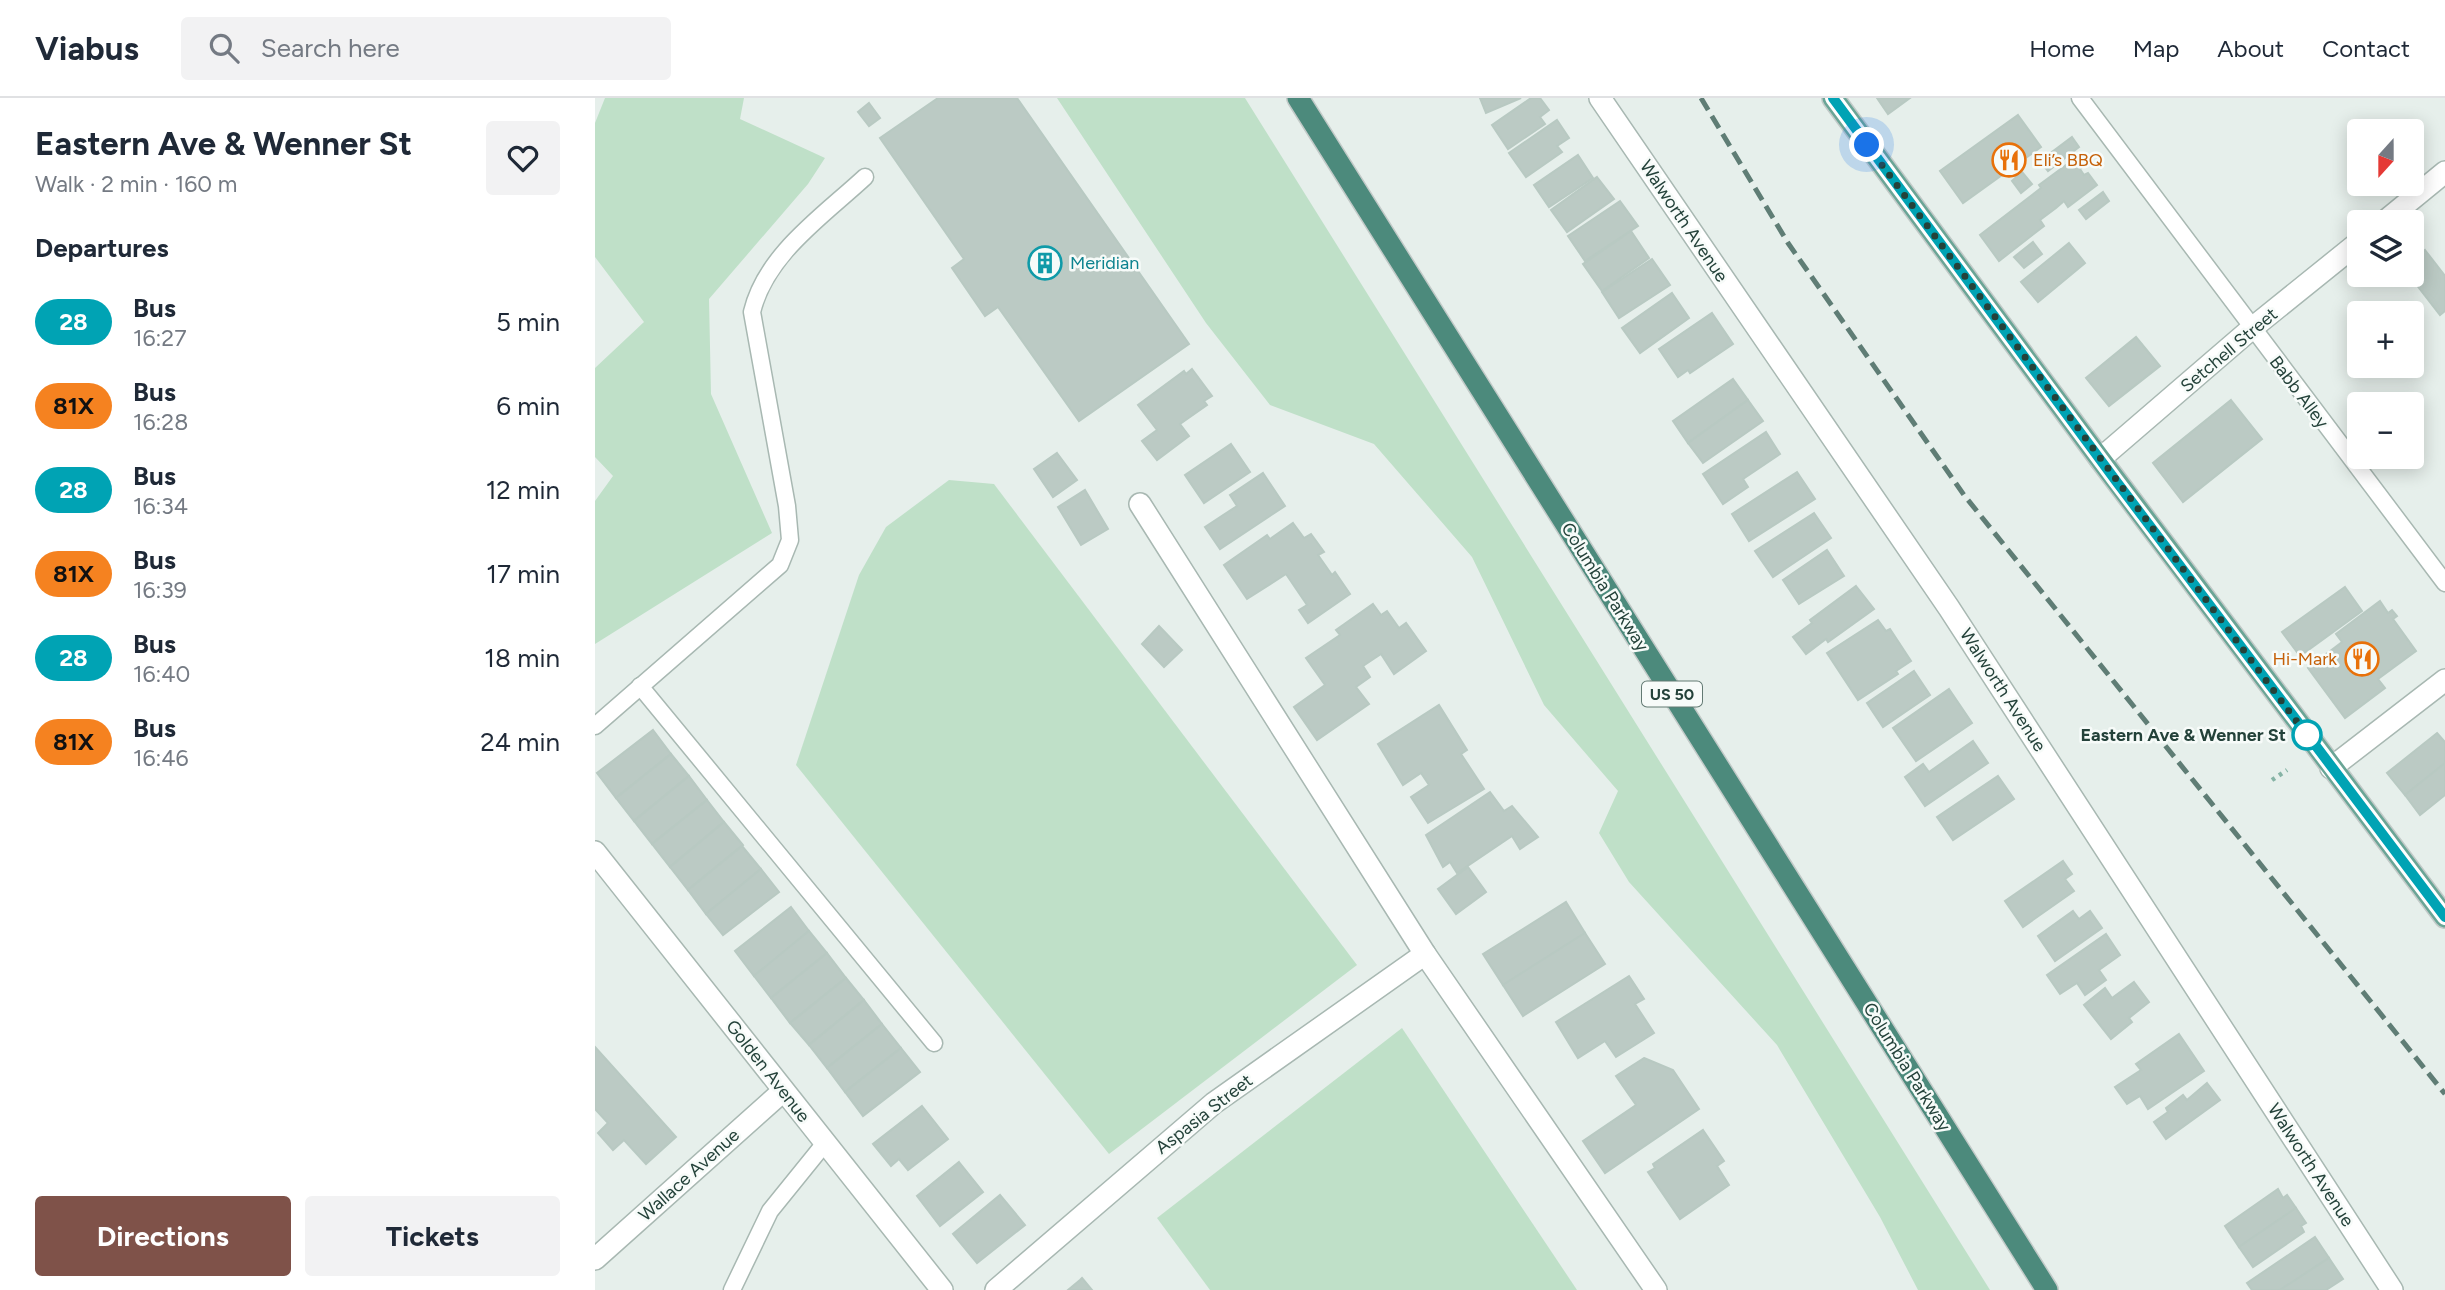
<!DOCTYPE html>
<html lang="en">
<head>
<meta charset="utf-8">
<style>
  body { margin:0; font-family:Figtree,sans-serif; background:#f2f2f3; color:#1f2937; height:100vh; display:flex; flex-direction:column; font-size:26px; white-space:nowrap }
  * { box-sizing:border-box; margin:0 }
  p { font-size:23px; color:#747a83 }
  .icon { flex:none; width:38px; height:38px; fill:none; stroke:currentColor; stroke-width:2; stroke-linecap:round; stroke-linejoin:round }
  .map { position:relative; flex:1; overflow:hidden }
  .sheet { display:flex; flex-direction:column; background:#fff; width:595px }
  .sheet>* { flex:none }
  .badge { padding:0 14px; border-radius:23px; font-size:24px; line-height:46px }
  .needle { width:46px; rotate:201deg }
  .controls { position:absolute; left:1752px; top:21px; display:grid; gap:14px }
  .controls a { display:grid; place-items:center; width:77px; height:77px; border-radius:7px; background:#fff; box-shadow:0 4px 18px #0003; font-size:35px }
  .you { position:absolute; width:35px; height:35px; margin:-18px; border:5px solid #fff; border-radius:50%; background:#1a73e8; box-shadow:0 0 0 10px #1a73e833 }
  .map>.badge { position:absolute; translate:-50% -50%; box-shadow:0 0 0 4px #fff }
  h2 { padding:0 35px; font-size:26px; line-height:63px }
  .round { display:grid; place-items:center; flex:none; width:74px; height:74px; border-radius:7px; background:#f2f2f3 }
  .headline { display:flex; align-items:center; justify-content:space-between; height:119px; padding:0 35px }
  h1 { font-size:33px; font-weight:700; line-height:52px }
  .primary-button { display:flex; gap:14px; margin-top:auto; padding:14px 35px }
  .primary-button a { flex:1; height:80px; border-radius:7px; background:#7f5249; color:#fff; font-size:28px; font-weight:700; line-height:80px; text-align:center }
  .primary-button a+a { background:#f2f2f3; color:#1f2937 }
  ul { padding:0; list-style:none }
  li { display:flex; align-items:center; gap:21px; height:84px; padding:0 35px }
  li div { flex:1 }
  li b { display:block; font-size:26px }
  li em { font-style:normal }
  li .badge { min-width:77px; font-weight:700; text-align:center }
  header { display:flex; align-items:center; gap:42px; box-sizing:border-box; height:98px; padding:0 35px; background:#fff; border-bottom:2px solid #e0e1e3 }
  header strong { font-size:33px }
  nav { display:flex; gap:38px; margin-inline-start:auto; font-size:24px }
  .search { width:490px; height:63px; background:#f2f2f3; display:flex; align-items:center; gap:18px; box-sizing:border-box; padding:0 24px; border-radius:7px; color:#747a83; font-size:26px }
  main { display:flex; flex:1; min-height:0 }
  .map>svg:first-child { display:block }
</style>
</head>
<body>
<header>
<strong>Viabus</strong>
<div class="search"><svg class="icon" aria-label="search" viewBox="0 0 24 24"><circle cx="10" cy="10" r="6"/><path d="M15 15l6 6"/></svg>Search here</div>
<nav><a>Home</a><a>Map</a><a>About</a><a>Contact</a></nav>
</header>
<main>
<section class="sheet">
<div class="headline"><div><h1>Eastern Ave &amp; Wenner St</h1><p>Walk · 2 min · 160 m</p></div><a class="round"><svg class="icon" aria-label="heart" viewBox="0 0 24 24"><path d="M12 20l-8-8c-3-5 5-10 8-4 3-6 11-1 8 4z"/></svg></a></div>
<h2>Departures</h2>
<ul>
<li><span class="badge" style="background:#00a3b4;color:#fff">28</span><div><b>Bus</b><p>16:27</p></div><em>5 min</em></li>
<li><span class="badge" style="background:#f58220;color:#111">81X</span><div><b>Bus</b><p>16:28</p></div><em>6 min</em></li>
<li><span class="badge" style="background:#00a3b4;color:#fff">28</span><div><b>Bus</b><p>16:34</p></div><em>12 min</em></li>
<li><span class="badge" style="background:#f58220;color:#111">81X</span><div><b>Bus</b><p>16:39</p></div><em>17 min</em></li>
<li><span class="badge" style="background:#00a3b4;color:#fff">28</span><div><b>Bus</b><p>16:40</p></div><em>18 min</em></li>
<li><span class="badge" style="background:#f58220;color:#111">81X</span><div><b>Bus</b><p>16:46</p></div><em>24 min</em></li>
</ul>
<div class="primary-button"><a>Directions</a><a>Tickets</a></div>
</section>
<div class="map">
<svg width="1850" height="1192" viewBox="0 0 1850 1192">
  <rect width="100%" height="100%" fill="#e6efeb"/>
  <!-- green -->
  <g fill="#bfe0c8">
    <polygon points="10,0 149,0 145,21 230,60 213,86 114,201 116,296 177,435 0,546 0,403 18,378 0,359 0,270 49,224 0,159 0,25"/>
    <polygon points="462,0 650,0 1395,1192 1323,1192 1285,1119 1182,947 1034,784 1004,735 1023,693 949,607 877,459 779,346 675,307 611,225"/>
    <polygon points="354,382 399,386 762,867 514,1056 201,667 264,477 291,429"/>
    <polygon points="807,930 982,1192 615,1192 562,1120"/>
  </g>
  <!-- building -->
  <g fill="#bbcac4" stroke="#b8c9c2" stroke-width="2">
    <polygon points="343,0 422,0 594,246 484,323 403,209 390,218 357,170 369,161 285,40"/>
    <polygon points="885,0 926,0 891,15"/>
    <polygon points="936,0 945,0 954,12 945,19 950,26 913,51 897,27"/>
    <polygon points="1282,0 1315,0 1293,16"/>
    <polygon points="274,5 285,20 274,28 263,14"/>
    <polygon points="1423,17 1446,49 1368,105 1345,73"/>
    <polygon points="962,22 974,40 962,48 967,54 931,79 914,55"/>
    <polygon points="1477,39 1484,49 1453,73 1445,63"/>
    <polygon points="983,57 998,80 954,109 939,87"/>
    <polygon points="1491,57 1495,63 1485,71 1489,77 1493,75 1502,87 1473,109 1469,103 1461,110 1445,122 1449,128 1404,163 1385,137 1446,90 1444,87 1478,62 1480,65"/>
    <polygon points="1427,74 1437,86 1426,95 1417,83"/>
    <polygon points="1002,79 1019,101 972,134 956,112"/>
    <polygon points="1508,94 1514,103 1491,121 1484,112"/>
    <polygon points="1025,103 1043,128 990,163 973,138"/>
    <polygon points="1036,133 1054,160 1007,193 988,166"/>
    <polygon points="1438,144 1447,156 1429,170 1419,159"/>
    <polygon points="1474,145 1490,165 1443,204 1426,184"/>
    <polygon points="1830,152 1850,178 1850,213 1845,217 1814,177 1816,163"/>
    <polygon points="1057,161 1075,187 1024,220 1007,194"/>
    <polygon points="1077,195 1094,220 1045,255 1027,230"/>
    <polygon points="1117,215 1138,246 1095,275 1093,272 1083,279 1064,251"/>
    <polygon points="1541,239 1565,268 1514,308 1491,280"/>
    <polygon points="597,271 617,298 609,303 612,307 585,326 594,338 562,362 547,343 562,332 543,307 589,273 591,276"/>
    <polygon points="1138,281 1153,302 1093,345 1078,323"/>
    <polygon points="1153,302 1168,323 1108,365 1093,345"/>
    <polygon points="1636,302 1667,341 1588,404 1558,365"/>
    <polygon points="1171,334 1185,356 1148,381 1153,389 1128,406 1108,376"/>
    <polygon points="636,346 655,374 609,405 590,377"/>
    <polygon points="462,355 482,382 458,399 439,371"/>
    <polygon points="1202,374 1220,401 1154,443 1137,416"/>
    <polygon points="668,375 690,408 625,451 610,429 642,408 635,397"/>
    <polygon points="490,392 513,431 486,447 463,409"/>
    <polygon points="1219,415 1236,440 1178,479 1160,453"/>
    <polygon points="698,425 709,440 716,436 729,454 723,457 737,477 740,474 755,496 713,525 704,512 712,507 691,476 652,501 629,467 672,437 675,441"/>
    <polygon points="1232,452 1249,478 1204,506 1188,482"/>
    <polygon points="1261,488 1279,511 1233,544 1231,541 1211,556 1198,539 1217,525 1215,522"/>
    <polygon points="1750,489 1767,513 1705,558 1687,534"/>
    <polygon points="1785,503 1793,515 1797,512 1802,518 1798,521 1821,553 1783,581 1790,590 1750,620 1713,570 1747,544 1741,536"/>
    <polygon points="778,506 786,517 792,513 804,530 811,525 831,553 799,576 786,556 768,568 775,579 761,589 774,606 722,642 699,609 730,587 711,560 745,537 741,532"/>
    <polygon points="1283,522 1291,533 1295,531 1316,563 1301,573 1303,576 1263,602 1232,555"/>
    <polygon points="564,528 587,552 569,569 547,546"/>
    <polygon points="1319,573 1335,597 1288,629 1272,605"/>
    <polygon points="1354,591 1377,625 1321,663 1298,630"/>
    <polygon points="844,607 872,652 866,656 889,691 833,725 816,699 834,687 826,675 808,687 783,646"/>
    <polygon points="58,632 76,656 21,700 2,675"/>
    <polygon points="1842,635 1850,644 1850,665 1810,697 1792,675"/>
    <polygon points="1378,643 1393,665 1330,708 1310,679 1328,666 1334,674"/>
    <polygon points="76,656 94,678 39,723 21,700"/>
    <polygon points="1850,665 1850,697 1825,717 1810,697"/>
    <polygon points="94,678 112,702 57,746 39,723"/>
    <polygon points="1403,678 1419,701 1358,742 1342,719"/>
    <polygon points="895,694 909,713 917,708 943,739 925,751 917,738 862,775 855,764 848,769 831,737"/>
    <polygon points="112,702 129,724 75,769 57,746"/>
    <polygon points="129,724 148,747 93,792 75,769"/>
    <polygon points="147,748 166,771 111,816 93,792"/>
    <polygon points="1468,763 1477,776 1470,781 1479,793 1428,829 1410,803"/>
    <polygon points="873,769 891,794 861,816 843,791"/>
    <polygon points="166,771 184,794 128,837 111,816"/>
    <polygon points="971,804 990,835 908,887 888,856"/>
    <polygon points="196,809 214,833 159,878 140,853"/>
    <polygon points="1478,813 1484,821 1495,813 1507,830 1460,863 1443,838"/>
    <polygon points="214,833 232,855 176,900 159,878"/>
    <polygon points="990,835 1010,866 928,918 908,887"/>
    <polygon points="1511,836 1525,857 1504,872 1511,882 1490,897 1482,885 1465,896 1452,877"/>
    <polygon points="232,855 251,880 195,925 176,900"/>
    <polygon points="1034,878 1049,901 1040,906 1059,935 1021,959 1010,943 983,960 961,924"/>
    <polygon points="251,880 269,902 214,947 195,925"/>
    <polygon points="1539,884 1554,904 1534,920 1537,924 1516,941 1489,907 1510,890 1517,900"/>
    <polygon points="269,902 287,926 232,970 214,947"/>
    <polygon points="287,926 306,950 250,994 232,970"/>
    <polygon points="1584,936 1609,973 1553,1011 1545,998 1532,1006 1520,989 1546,972 1541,966"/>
    <polygon points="0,949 81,1039 51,1066 29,1042 18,1052 3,1035 13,1025 0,1011"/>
    <polygon points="306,950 325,974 268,1018 250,994"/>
    <polygon points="1049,960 1078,972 1104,1011 1010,1075 988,1043 1041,1007 1021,978"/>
    <polygon points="1612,985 1625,1002 1571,1041 1559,1024 1573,1014 1571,1010 1588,997 1592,1002"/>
    <polygon points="327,1008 353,1041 313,1072 304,1061 296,1068 278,1046"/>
    <polygon points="1108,1032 1129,1063 1122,1068 1134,1087 1085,1121 1053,1074 1060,1070 1058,1066"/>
    <polygon points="364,1064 388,1094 345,1128 322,1098"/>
    <polygon points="1683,1091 1688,1100 1692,1097 1701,1110 1644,1149 1630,1128"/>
    <polygon points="405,1097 430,1127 382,1165 358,1136"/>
    <polygon points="1701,1110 1711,1125 1706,1128 1709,1134 1658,1169 1644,1149"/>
    <polygon points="1720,1139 1734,1160 1685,1192 1657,1192 1652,1185"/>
    <polygon points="1734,1160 1748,1181 1731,1192 1685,1192"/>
    <polygon points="487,1180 497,1192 473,1192 485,1182"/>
  </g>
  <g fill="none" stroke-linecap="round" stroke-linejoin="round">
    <defs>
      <g id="service">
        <polyline points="1485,0 1850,485"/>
        <polyline points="45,588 339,945"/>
        <path d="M0,628L185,467L195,442L192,408L157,214C171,156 228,118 270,79"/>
        <polyline points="137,1192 175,1113 230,1045"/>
      </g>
      <g id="minor">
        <polyline points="1005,0 1354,510 1797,1192"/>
        <polyline points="1789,124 1850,74"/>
        <polyline points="1505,361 1656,231 1764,144"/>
        <polyline points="545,406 830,856 1061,1192"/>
        <polyline points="1736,670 1850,582"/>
        <polyline points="0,754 347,1192"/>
        <polyline points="0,1161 188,993"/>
        <polyline points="401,1192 619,1005 830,856"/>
      </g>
      <polyline id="primary" points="1238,0 1505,361 1850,819"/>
      <polyline id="trunk" points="703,0 1452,1192"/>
    </defs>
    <!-- service casing -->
    <use href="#service" stroke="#a8b8b2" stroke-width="19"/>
    <!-- minor casing -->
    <use href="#minor" stroke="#a8b8b2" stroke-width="24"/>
    <!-- primary casing -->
    <use href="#primary" stroke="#c2cac8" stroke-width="24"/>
    <!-- trunk casing -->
    <use href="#trunk" stroke="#c2cac8" stroke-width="24"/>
    <!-- path -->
    <polyline stroke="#86b3a5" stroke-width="4.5" stroke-dasharray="3.5 5" stroke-linecap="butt" points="1677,682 1692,672"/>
    <!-- service -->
    <use href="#service" stroke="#fff" stroke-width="16"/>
    <!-- minor -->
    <use href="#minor" stroke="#fff" stroke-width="21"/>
    <!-- primary -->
    <use href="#primary" stroke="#6aa596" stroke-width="21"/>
    <!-- trunk -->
    <use href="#trunk" stroke="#4c8a7c" stroke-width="21"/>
    <!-- rail -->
    <polyline stroke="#5f7d75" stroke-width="5" stroke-dasharray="14 7" stroke-linecap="butt" points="1106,0 1193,145 1369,397 1850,996"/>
  </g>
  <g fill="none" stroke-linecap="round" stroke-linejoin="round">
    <defs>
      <polyline id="line" points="1238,0 1521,383 1850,819"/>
    </defs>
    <!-- line casing -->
    <use href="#line" stroke="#fff" stroke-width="16"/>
    <!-- line -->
    <use href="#line" stroke="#00a3b4" stroke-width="10"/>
    <!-- walk -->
    <polyline stroke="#24423a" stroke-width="7" stroke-dasharray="0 12.6" points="1272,47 1717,644 1712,637"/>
  </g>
  <!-- icons -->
  <defs>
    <symbol id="restaurant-ring" viewBox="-11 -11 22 22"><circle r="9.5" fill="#f7fbf9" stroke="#e8710a" stroke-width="1.5"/><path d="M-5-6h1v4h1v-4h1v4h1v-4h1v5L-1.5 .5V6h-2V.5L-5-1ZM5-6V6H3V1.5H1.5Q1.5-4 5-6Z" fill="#e8710a"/></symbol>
    <symbol id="building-ring" viewBox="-11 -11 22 22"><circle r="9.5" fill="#f7fbf9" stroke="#0f9aa8" stroke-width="1.5"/><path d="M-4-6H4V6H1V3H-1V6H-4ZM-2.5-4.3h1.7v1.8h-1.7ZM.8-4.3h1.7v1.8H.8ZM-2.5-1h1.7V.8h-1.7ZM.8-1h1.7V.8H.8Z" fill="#0f9aa8"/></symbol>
  </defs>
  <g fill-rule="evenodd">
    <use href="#restaurant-ring" x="1395" y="43" width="38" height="38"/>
    <use href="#building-ring" x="431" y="146" width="38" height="38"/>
    <use href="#restaurant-ring" x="1748" y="542" width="38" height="38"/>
  </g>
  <!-- markers -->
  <circle fill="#fff" stroke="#00a3b4" stroke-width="3.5" cx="1712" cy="637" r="14"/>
  <g text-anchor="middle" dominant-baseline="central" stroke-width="5" stroke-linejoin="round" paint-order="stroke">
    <!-- shield labels -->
    <rect fill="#f7fbf9" stroke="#637a73" stroke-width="2" x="1047" y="583.5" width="60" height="25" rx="5"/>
    <g font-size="16" font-weight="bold" fill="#24423a">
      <text x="1077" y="596">US 50</text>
    </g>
    <!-- food labels -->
    <g font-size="18" fill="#c56008" stroke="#f7fbf9" text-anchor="start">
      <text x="1438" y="62">Eli’s BBQ</text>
      <text x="1742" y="561" text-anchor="end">Hi-Mark</text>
    </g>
    <!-- street labels -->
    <g font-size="18" fill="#24423a" stroke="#f7fbf9">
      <text transform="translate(1089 123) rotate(56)">Walworth Avenue</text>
      <text transform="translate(1634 252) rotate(-40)">Setchell Street</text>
      <text transform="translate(1704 294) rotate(53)">Babb Alley</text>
      <text transform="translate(1010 489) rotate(58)">Columbia Parkway</text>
      <text transform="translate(1408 592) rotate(57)">Walworth Avenue</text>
      <text transform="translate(1312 969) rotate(58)">Columbia Parkway</text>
      <text transform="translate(173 973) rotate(52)">Golden Avenue</text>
      <text transform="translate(609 1016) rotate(-38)">Aspasia Street</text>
      <text transform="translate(1716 1067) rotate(57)">Walworth Avenue</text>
      <text transform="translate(94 1077) rotate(-42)">Wallace Avenue</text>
    </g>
    <!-- culture labels -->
    <g font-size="18" fill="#0d838f" stroke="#f7fbf9" text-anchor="start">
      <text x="475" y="165">Meridian</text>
    </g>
    <!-- stop labels -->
    <g font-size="18" font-weight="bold" fill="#24423a" stroke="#f7fbf9" text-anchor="end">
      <text x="1691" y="637">Eastern Ave &amp; Wenner St</text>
    </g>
  </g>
</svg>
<div class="controls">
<a><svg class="needle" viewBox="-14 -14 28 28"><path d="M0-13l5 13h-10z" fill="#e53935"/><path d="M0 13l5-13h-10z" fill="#747a83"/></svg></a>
<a><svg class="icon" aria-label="layers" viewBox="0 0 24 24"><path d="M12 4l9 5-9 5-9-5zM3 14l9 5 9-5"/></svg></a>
<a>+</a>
<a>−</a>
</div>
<div class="you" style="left:1272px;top:47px"></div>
</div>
</main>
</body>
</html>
